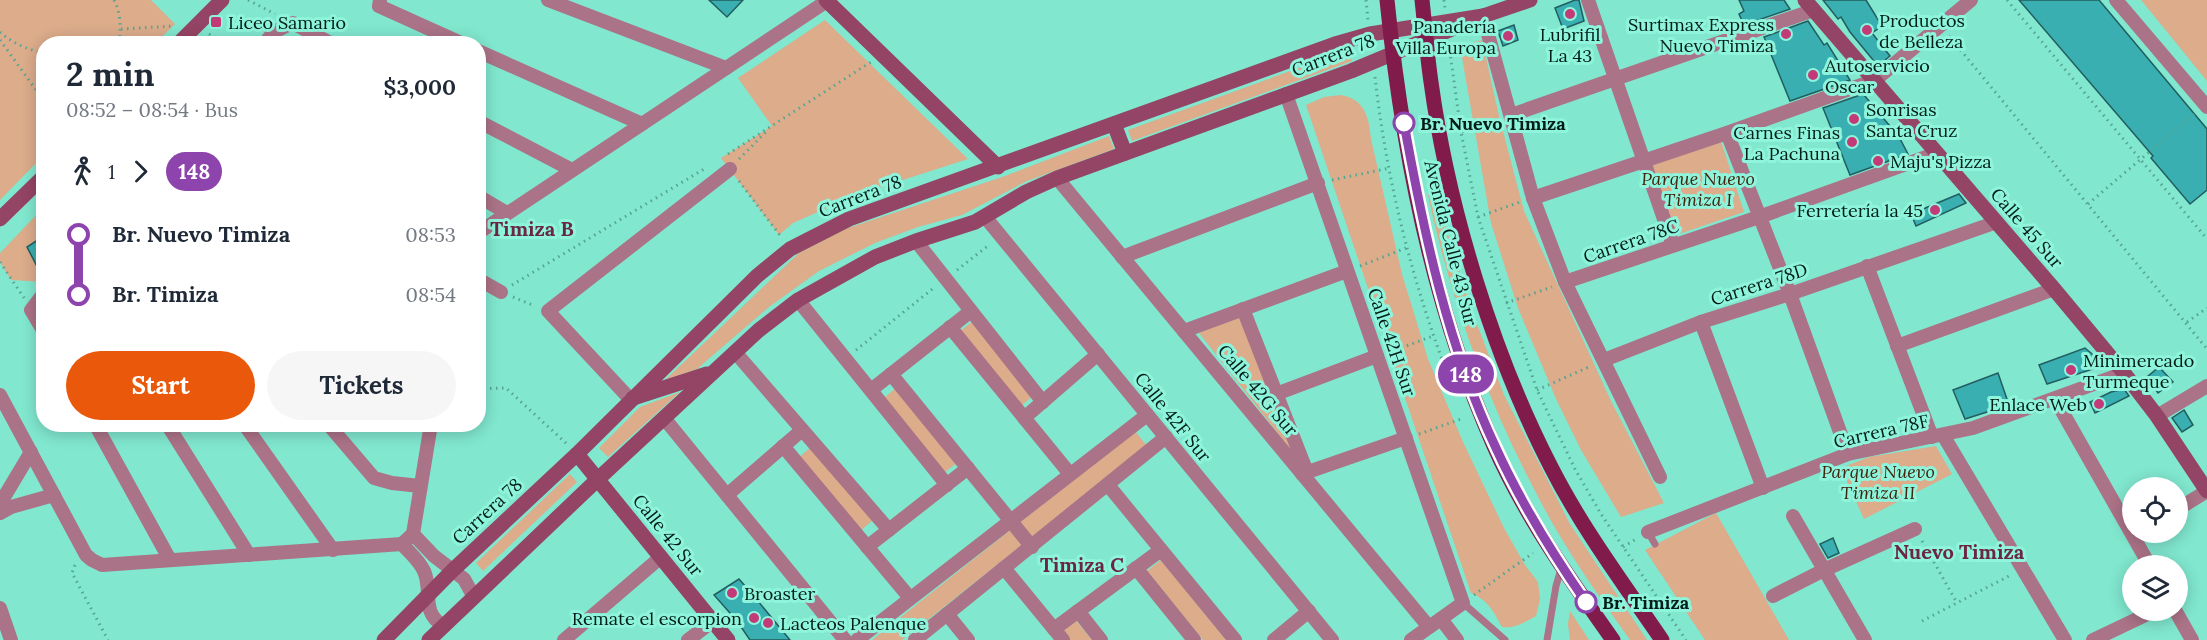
<!DOCTYPE html>
<html lang="en">
<head>
<meta charset="utf-8">
<style>
  body { margin:0; font-family:Lora,serif; background:#f6f6f7; color:#1f2937; height:100vh; display:flex; flex-direction:column; font-size:22px; white-space:nowrap }
  * { box-sizing:border-box; margin:0 }
  p { font-size:20px; color:#747a83 }
  .icon { flex:none; width:33px; height:33px; fill:none; stroke:currentColor; stroke-width:2; stroke-linecap:round; stroke-linejoin:round }
  .map { position:relative; flex:1; overflow:hidden }
  .sheet { position:absolute; left:36px; top:36px; width:450px; height:396px; display:flex; flex-direction:column; background:#fff; border-radius:24px; box-shadow:0 3px 15px #0003 }
  .sheet>* { flex:none }
  .badge { padding:0 12px; border-radius:20px; font-size:21px; line-height:39px }
  .controls { position:absolute; left:2122px; top:477px; display:grid; gap:12px }
  .controls a { display:grid; place-items:center; width:66px; height:66px; border-radius:50%; background:#fff; box-shadow:0 3px 15px #0003; font-size:30px }
  .map>.badge { position:absolute; translate:-50% -50%; box-shadow:0 0 0 3px #fff }
  .legs { display:flex; align-items:center; gap:9px; height:66px; padding:0 30px; font-size:20px }
  .legs p { margin-inline-start:auto }
  .summary { display:flex; align-items:center; justify-content:space-between; height:102px; padding:0 30px }
  h1 { font-size:33px; font-weight:700; line-height:45px }
  .primary-button { display:flex; gap:12px; margin-top:auto; padding:12px 30px }
  .primary-button a { flex:1; height:69px; border-radius:36px; background:#ea580c; color:#fff; font-size:24px; font-weight:700; line-height:69px; text-align:center }
  .primary-button a+a { background:#f6f6f7; color:#1f2937 }
  ul { padding:0 30px; list-style:none }
  li { display:flex; align-items:center; gap:21px; height:60px; font-size:22px }
  li i { display:grid; place-items:center; width:9px; height:100%; margin:0 8px; background:currentColor }
  li i::after { content:''; width:15px; height:15px; margin:-8px; border:4px solid; border-radius:50%; background:#fff }
  li p { margin-inline-start:auto }
  li:first-child i { background:linear-gradient(#0000 50%,currentColor 0) }
  li:last-child i { background:linear-gradient(currentColor 50%,#0000 0) }
  .map>svg:first-child { display:block }
</style>
</head>
<body>
<div class="map">
<svg width="2207" height="640" viewBox="0 0 2207 640">
  <rect width="100%" height="100%" fill="#81e7cf"/>
  <!-- green -->
  <g fill="#dcac8b">
    <polygon points="0,0 151,0 175,24 156,43 44,44 43,156 0,200"/>
    <polygon points="2141,0 2207,0 2207,81"/>
    <polygon points="825,20 968,159 859,194 793,223 779,235 721,158 772,126 738,78"/>
    <polygon points="1482,40 1499,116 1524,211 1611,401 1664,503 1621,517 1581,450 1556,399 1518,308 1491,223 1460,46"/>
    <polygon points="1348,50 1352,61 1132,141 1128,130"/>
    <path d="M1341,95C1365,99 1369,118 1371,139L1402,274L1428,359L1463,442L1504,528L1525,565L1538,582L1540,599L1536,616C1525,622 1514,629 1502,627C1494,612 1488,600 1471,593L1306,105L1324,97Z"/>
    <polygon points="1109,136 1114,149 1027,181 962,215 918,227 875,243 819,271 769,307 697,369 665,380 799,253 848,228 1005,176"/>
    <polygon points="1721,141 1744,212 1676,235 1652,164"/>
    <path d="M1434,194L1452,246L1472,311L1504,395L1570,524L1647,640H1630C1604,603 1577,566 1554,526C1495,422 1453,311 1428,195Z"/>
    <polygon points="43,208 43,282 11,280 0,262 0,253"/>
    <polygon points="1241,315 1291,450 1199,333"/>
    <polygon points="973,321 1034,395 1021,406 959,332"/>
    <polygon points="897,387 958,462 944,473 883,399"/>
    <polygon points="680,392 608,457 599,448 640,407"/>
    <polygon points="1135,431 1147,446 902,640 872,640"/>
    <polygon points="1936,446 1952,474 1864,519 1841,468 1869,457"/>
    <polygon points="811,447 873,520 860,531 797,459"/>
    <polygon points="570,474 577,482 483,571 476,563"/>
    <polygon points="1716,513 1789,640 1705,640 1645,550"/>
    <polygon points="1161,560 1226,640 1203,640 1147,571"/>
    <polygon points="1570,611 1589,640 1570,640 1568,624"/>
    <polygon points="1073,617 1092,640 1069,640 1059,628"/>
  </g>
  <!-- building -->
  <g fill="#3aafb1" stroke="#225e5f" stroke-width="1.5">
    <polygon points="709,0 743,0 727,17"/>
    <polygon points="1575,0 1579,0 1584,21 1563,29 1555,8"/>
    <polygon points="1739,0 1784,0 1790,9 1744,25 1739,14 1744,11"/>
    <polygon points="1823,0 1866,0 1882,26 1872,33 1890,56 1878,66 1850,32 1841,17 1838,19"/>
    <polygon points="2019,0 2099,0 2207,129 2207,190 2190,204 2151,158 2153,156"/>
    <polygon points="1808,21 1824,45 1827,43 1850,80 1790,101 1764,37"/>
    <polygon points="1514,25 1518,40 1503,46 1498,31"/>
    <polygon points="1860,95 1864,95 1899,137 1908,154 1850,175 1823,108"/>
    <polygon points="1959,194 1966,203 1916,226 1911,214"/>
    <polygon points="44,236 44,280 27,247"/>
    <polygon points="2085,348 2105,365 2047,384 2039,365"/>
    <polygon points="2159,367 2173,382 2158,393 2147,377"/>
    <polygon points="1998,373 2009,405 1965,419 1953,390"/>
    <polygon points="2124,389 2129,396 2095,413 2090,402 2111,392"/>
    <polygon points="2184,410 2193,425 2182,432 2172,418"/>
    <polygon points="1833,538 1839,553 1828,558 1820,544"/>
    <polygon points="739,579 753,595 790,640 750,640 737,621 714,595"/>
  </g>
  <g fill="none" stroke-linecap="round" stroke-linejoin="round">
    <!-- path -->
    <g stroke="#56a492" stroke-width="3" stroke-dasharray="1.5 4.5" stroke-linecap="butt">
      <path d="M114,0C121,13 121,29 119,44"/>
      <polyline points="248,0 275,14"/>
      <polyline points="1366,0 1368,20"/>
      <polyline points="1444,0 1445,9"/>
      <polyline points="2007,0 2207,239"/>
      <polyline points="121,29 175,26"/>
      <path d="M0,32C12,43 28,50 44,53"/>
      <polyline points="209,34 226,44"/>
      <polyline points="1949,36 2207,349"/>
      <polyline points="0,40 44,101"/>
      <polyline points="1449,45 1461,132 1478,217 1537,390 1575,469 1601,514 1686,640"/>
      <path d="M1375,77C1386,177 1411,277 1446,370"/>
      <polyline points="1462,132 1498,119"/>
      <polyline points="728,154 871,62"/>
      <polyline points="739,159 768,130"/>
      <polyline points="1332,180 1390,168"/>
      <polyline points="739,181 782,238"/>
      <polyline points="2088,204 2194,114"/>
      <polyline points="1478,217 1520,202"/>
      <polyline points="0,262 24,298"/>
      <polyline points="1360,266 1406,248"/>
      <polyline points="957,270 989,245"/>
      <polyline points="512,285 704,169"/>
      <polyline points="513,297 535,306"/>
      <polyline points="1506,303 1552,287"/>
      <polyline points="2187,322 2207,308"/>
      <polyline points="856,350 935,287"/>
      <polyline points="1390,352 1433,336"/>
      <polyline points="478,389 506,388 567,444"/>
      <polyline points="1537,390 1591,366"/>
      <polyline points="1419,434 1464,418"/>
      <polyline points="1922,541 1957,603"/>
      <polyline points="1623,547 1636,539"/>
      <polyline points="75,565 72,573 108,640"/>
      <polyline points="1474,595 1533,553"/>
      <polyline points="1922,621 2011,575"/>
    </g>
    <!-- lane -->
    <g stroke="#ab7387" stroke-width="7">
      <polyline points="1648,532 1655,544"/>
      <polyline points="1463,603 1505,640"/>
      <polyline points="1547,640 1556,586 1561,569"/>
    </g>
    <!-- street -->
    <g stroke="#ab7387" stroke-width="14">
      <polyline points="380,0 379,6 463,44"/>
      <polyline points="548,0 726,68"/>
      <polyline points="1588,0 1673,245"/>
      <polyline points="2116,0 2207,107"/>
      <polyline points="1483,16 1533,198 1565,282 1660,477"/>
      <path d="M265,44C271,32 281,28 293,23L332,44"/>
      <polyline points="478,51 642,124"/>
      <polyline points="1286,94 1463,603 1411,640"/>
      <polyline points="1511,115 1814,10"/>
      <polyline points="478,121 572,170"/>
      <polyline points="1727,133 1790,294 1848,454"/>
      <polyline points="1057,178 1429,627"/>
      <polyline points="478,196 507,213"/>
      <polyline points="1533,198 1727,133 1875,80 1971,0"/>
      <polyline points="986,218 1332,640"/>
      <polyline points="478,233 827,1"/>
      <polyline points="916,241 1043,402"/>
      <polyline points="1122,257 1318,183"/>
      <polyline points="1867,266 1932,437"/>
      <polyline points="478,279 501,292"/>
      <polyline points="1565,282 1759,217 1937,153"/>
      <polyline points="44,293 31,310 44,332"/>
      <polyline points="798,300 947,485"/>
      <polyline points="1243,309 1307,472"/>
      <polyline points="1701,322 1763,488"/>
      <polyline points="950,327 1070,474"/>
      <polyline points="1184,331 1347,271"/>
      <polyline points="1897,346 2054,289"/>
      <polyline points="735,352 889,530"/>
      <polyline points="1604,360 1701,322 1790,294 1997,222"/>
      <polyline points="891,374 1032,547"/>
      <polyline points="871,390 971,311"/>
      <polyline points="1276,394 1377,356"/>
      <polyline points="0,395 86,555 92,560 102,565 402,544 413,534"/>
      <polyline points="630,399 548,311 730,169"/>
      <polyline points="2055,399 2150,566"/>
      <polyline points="2157,416 2207,386"/>
      <polyline points="664,418 845,640"/>
      <polyline points="1024,418 1098,354"/>
      <polyline points="95,424 170,560"/>
      <polyline points="167,424 249,555"/>
      <polyline points="244,424 333,550"/>
      <polyline points="328,424 374,478 392,483 420,486"/>
      <polyline points="1943,435 2065,640"/>
      <polyline points="783,446 910,598"/>
      <polyline points="1302,474 1406,438"/>
      <polyline points="1108,485 1235,640"/>
      <polyline points="727,495 802,430"/>
      <polyline points="0,504 31,452"/>
      <polyline points="2178,509 2207,491"/>
      <polyline points="0,513 11,507 54,495"/>
      <polyline points="1793,516 1865,640"/>
      <polyline points="1648,532 1848,454 1973,428 2124,373"/>
      <polyline points="413,534 431,424"/>
      <polyline points="413,534 434,556 464,579 474,597"/>
      <path d="M402,544C410,553 419,560 424,571C433,591 420,613 444,626"/>
      <polyline points="867,547 968,468"/>
      <polyline points="1004,568 1063,640"/>
      <polyline points="1136,568 1194,640"/>
      <polyline points="1773,596 1824,570 1915,529"/>
      <polyline points="0,608 11,640"/>
      <polyline points="2175,610 2192,640"/>
      <polyline points="1078,611 1101,640"/>
      <polyline points="947,614 968,640"/>
      <polyline points="1441,619 1457,640"/>
      <polyline points="1054,629 1161,550"/>
      <polyline points="564,640 661,557"/>
      <polyline points="688,640 713,621"/>
      <polyline points="857,640 1147,415"/>
      <polyline points="915,640 1166,437"/>
      <polyline points="1274,640 1309,611"/>
      <polyline points="2093,640 2156,610"/>
    </g>
    <!-- secondary -->
    <g stroke="#944464" stroke-width="15">
      <polyline points="826,0 998,167"/>
      <polyline points="1805,0 2054,289 2124,373 2157,416 2207,491"/>
      <polyline points="178,44 222,0"/>
      <polyline points="1114,124 1125,153"/>
      <polyline points="0,219 44,176"/>
      <polyline points="633,398 707,374"/>
      <polyline points="577,454 728,640"/>
      <polyline points="384,640 453,570 577,454 757,276 790,249 849,219 1335,44 1370,34 1483,16"/>
      <polyline points="429,640 598,479 759,330 798,300 875,257 916,241 975,222 1026,192 1057,178 1351,71 1483,16 1530,0"/>
    </g>
    <!-- primary -->
    <g stroke="#801b4b" stroke-width="15">
      <path d="M1387,0C1402,150 1433,308 1494,446C1525,516 1569,578 1613,640"/>
      <path d="M1422,0C1425,27 1427,55 1431,82C1448,207 1493,355 1551,467C1582,528 1623,583 1662,640"/>
    </g>
  </g>
  <g fill="none" stroke-linecap="round" stroke-linejoin="round">
    <defs>
      <path id="line-1" d="M1404,123C1424,234 1448,347 1496,448C1521,503 1552,553 1586,602"/>
    </defs>
    <!-- line-1 casing -->
    <use href="#line-1" stroke="#fff" stroke-width="14"/>
    <!-- line-1 -->
    <use href="#line-1" stroke="#8e44ad" stroke-width="9"/>
  </g>
  <!-- markers -->
  <g fill="#c23a77" stroke="#8ff4dc" stroke-width="2">
    <circle cx="1570" cy="14" r="6"/>
    <rect x="210" y="16" width="12" height="12" rx="3"/>
    <circle cx="1867" cy="30" r="6"/>
    <circle cx="1786" cy="34" r="6"/>
    <circle cx="1508" cy="36" r="6"/>
    <circle cx="1813" cy="75" r="6"/>
    <circle cx="1854" cy="119" r="6"/>
    <circle cx="1852" cy="142" r="6"/>
    <circle cx="1878" cy="161" r="6"/>
    <circle cx="1935" cy="210" r="6"/>
    <circle cx="2071" cy="370" r="6"/>
    <circle cx="2099" cy="404" r="6"/>
    <circle cx="732" cy="593" r="6"/>
    <circle cx="754" cy="618" r="6"/>
    <circle cx="768" cy="623" r="6"/>
  </g>
  <g fill="#fff" stroke="#8e44ad" stroke-width="3">
    <circle cx="1404" cy="123" r="10"/>
    <circle cx="1586" cy="602" r="10"/>
  </g>
  <g text-anchor="middle" dominant-baseline="central" stroke-width="6" stroke-linejoin="round" paint-order="stroke">
    <!-- poi labels -->
    <g font-size="18" fill="#001d17" stroke="#8ff4dc" text-anchor="start">
      <text x="1879" y="20">Productos<tspan x="1879" dy="21">de Belleza</tspan></text>
      <text x="228" y="22">Liceo Samario</text>
      <text x="1774" y="24" text-anchor="end">Surtimax Express<tspan x="1774" dy="21">Nuevo Timiza</tspan></text>
      <text x="1496" y="26" text-anchor="end">Panadería<tspan x="1496" dy="21">Villa Europa</tspan></text>
      <text x="1570" y="34" text-anchor="middle">Lubrifil<tspan x="1570" dy="21">La 43</tspan></text>
      <text x="1825" y="65">Autoservicio<tspan x="1825" dy="21">Oscar</tspan></text>
      <text x="1866" y="109">Sonrisas<tspan x="1866" dy="21">Santa Cruz</tspan></text>
      <text x="1840" y="132" text-anchor="end">Carnes Finas<tspan x="1840" dy="21">La Pachuna</tspan></text>
      <text x="1890" y="161">Maju's Pizza</text>
      <text x="1923" y="210" text-anchor="end">Ferretería la 45</text>
      <text x="2083" y="360">Minimercado<tspan x="2083" dy="21">Turmeque</tspan></text>
      <text x="2087" y="404" text-anchor="end">Enlace Web</text>
      <text x="744" y="593">Broaster</text>
      <text x="742" y="618" text-anchor="end">Remate el escorpion</text>
      <text x="780" y="623">Lacteos Palenque</text>
    </g>
    <!-- street labels -->
    <g font-size="18" fill="#001d17" stroke="#8ff4dc">
      <text transform="translate(1333 55) rotate(-21)">Carrera 78</text>
      <text transform="translate(860 196) rotate(-21)">Carrera 78</text>
      <text transform="translate(2027 228) rotate(49)">Calle 45 Sur</text>
      <text transform="translate(1631 241) rotate(-19)">Carrera 78C</text>
      <text transform="translate(1451 243) rotate(76)">Avenida Calle 43 Sur</text>
      <text transform="translate(1759 284) rotate(-18)">Carrera 78D</text>
      <text transform="translate(1392 342) rotate(71)">Calle 42H Sur</text>
      <text transform="translate(1258 390) rotate(50)">Calle 42G Sur</text>
      <text transform="translate(1173 417) rotate(51)">Calle 42F Sur</text>
      <text transform="translate(1881 431) rotate(-13)">Carrera 78F</text>
      <text transform="translate(487 511) rotate(-43)">Carrera 78</text>
      <text transform="translate(668 535) rotate(51)">Calle 42 Sur</text>
    </g>
    <!-- stop labels -->
    <g font-size="18" font-weight="bold" fill="#001d17" stroke="#8ff4dc" text-anchor="start">
      <text x="1420" y="123">Br. Nuevo Timiza</text>
      <text x="1602" y="602">Br. Timiza</text>
    </g>
    <!-- park labels -->
    <g font-size="18" font-style="italic" fill="#40240d" stroke="#8ff4dc">
      <text x="1698" y="178">Parque Nuevo<tspan x="1698" dy="21">Timiza I</tspan></text>
      <text x="1878" y="471">Parque Nuevo<tspan x="1878" dy="21">Timiza II</tspan></text>
    </g>
    <!-- neighbourhood labels -->
    <g font-size="20" font-weight="bold" fill="#6a2743" stroke="#8ff4dc">
      <text x="532" y="228">Timiza B</text>
      <text x="1959" y="551">Nuevo Timiza</text>
      <text x="1082" y="564">Timiza C</text>
    </g>
  </g>
</svg>
<div class="controls">
<a><svg class="icon" aria-label="locate" viewBox="0 0 24 24"><circle cx="12" cy="12" r="6"/><path d="M12 2v4M12 18v4M2 12h4M18 12h4"/></svg></a>
<a><svg class="icon" aria-label="layers" viewBox="0 0 24 24"><path d="M12 4l9 5-9 5-9-5zM3 14l9 5 9-5"/></svg></a>
</div>
<b class="badge" style="left:1466px;top:374px;background:#8e44ad;color:#fff">148</b>
<section class="sheet">
<div class="summary"><div><h1>2 min</h1><p>08:52 – 08:54 · Bus</p></div><b>$3,000</b></div>
<div class="legs"><svg class="icon" aria-label="walk" viewBox="0 0 24 24"><circle cx="13" cy="4" r="2"/><path d="M13 8l-2 6 4 7M11 14l-3 7M7 12l3-4h3l4 4"/></svg>1<svg class="icon" aria-label="forward" viewBox="0 0 24 24"><path d="M9 5l7 7-7 7"/></svg><b class="badge" style="background:#8e44ad;color:#fff">148</b></div>
<ul>
<li><i style="color:#8e44ad"></i><b>Br. Nuevo Timiza</b><p>08:53</p></li>
<li><i style="color:#8e44ad"></i><b>Br. Timiza</b><p>08:54</p></li>
</ul>
<div class="primary-button"><a>Start</a><a>Tickets</a></div>
</section>
</div>
</body>
</html>
